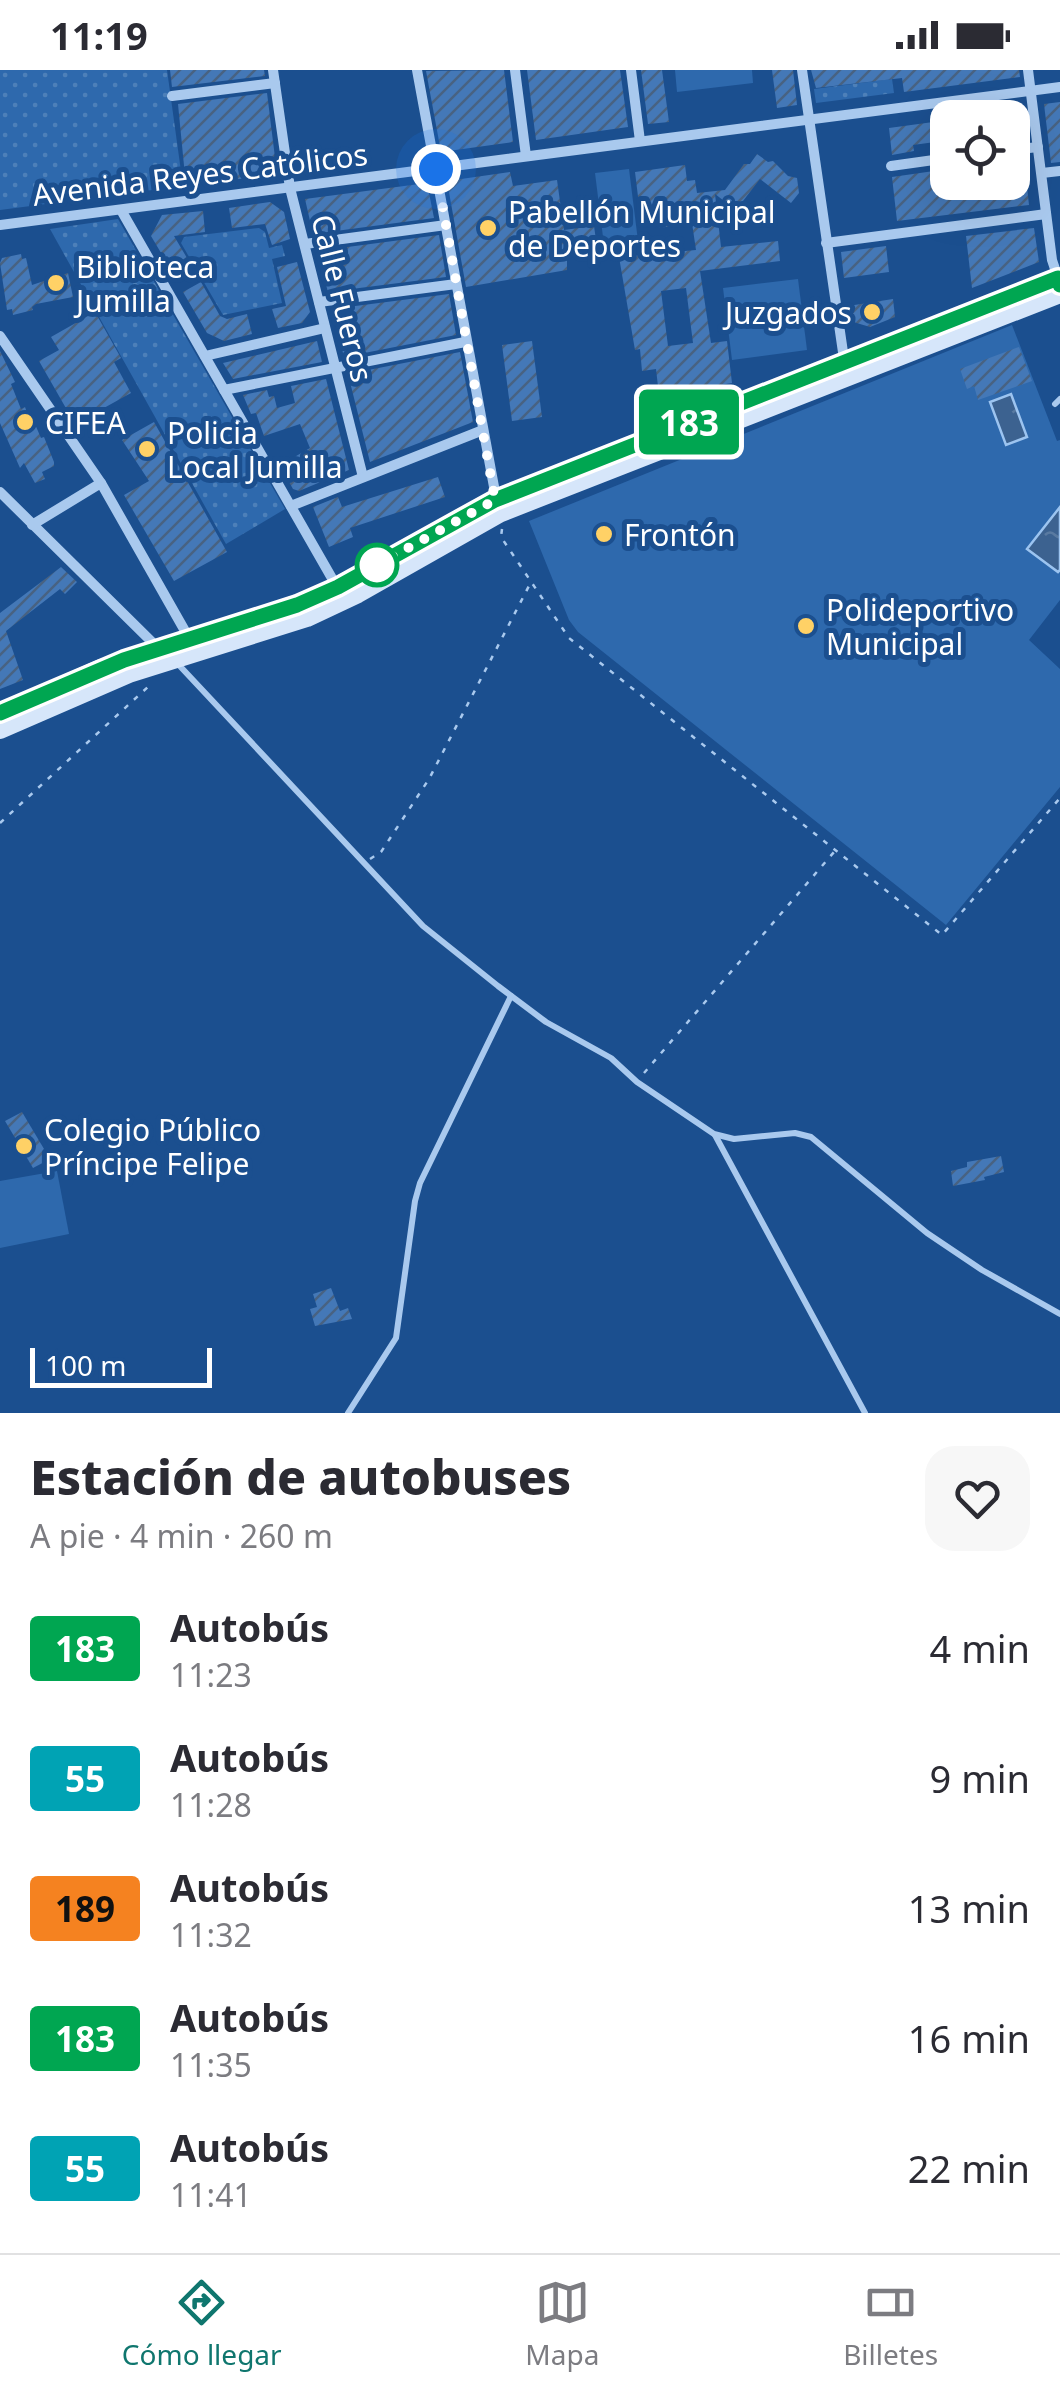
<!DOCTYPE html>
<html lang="es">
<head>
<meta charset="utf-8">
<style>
  body { margin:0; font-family:"Noto Sans",sans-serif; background:#f7f7f7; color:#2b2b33; height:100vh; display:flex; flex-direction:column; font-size:38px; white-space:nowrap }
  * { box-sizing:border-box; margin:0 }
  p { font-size:32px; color:#7c7c81 }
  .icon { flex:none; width:55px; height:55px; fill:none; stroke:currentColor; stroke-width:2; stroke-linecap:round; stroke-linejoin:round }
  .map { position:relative; height:1343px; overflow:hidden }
  .panel { display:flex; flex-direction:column; background:#fff; flex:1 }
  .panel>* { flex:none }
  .badge { padding:0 20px; border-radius:8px; font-size:35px; line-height:65px }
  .fabs { position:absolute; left:930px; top:30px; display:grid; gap:20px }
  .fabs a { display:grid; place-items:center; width:100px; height:100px; border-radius:20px; background:#fff; box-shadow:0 10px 40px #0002; font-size:50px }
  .scale { position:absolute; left:30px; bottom:25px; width:182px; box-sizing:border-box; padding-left:10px; border:5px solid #fff; border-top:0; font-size:28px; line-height:35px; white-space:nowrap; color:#fff; -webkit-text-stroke:8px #1b4f8f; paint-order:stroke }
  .you { position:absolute; width:50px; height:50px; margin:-25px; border:8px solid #fff; border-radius:50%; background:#1a73e8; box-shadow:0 0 0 15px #1a73e833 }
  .map>.badge { position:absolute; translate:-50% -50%; box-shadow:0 0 0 5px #fff }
  .round { display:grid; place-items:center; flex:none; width:105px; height:105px; border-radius:30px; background:#f7f7f7 }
  .head { display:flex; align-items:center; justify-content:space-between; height:170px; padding:0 30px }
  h1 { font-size:48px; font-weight:800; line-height:75px }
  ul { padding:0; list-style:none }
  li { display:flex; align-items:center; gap:30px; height:130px; padding:0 30px }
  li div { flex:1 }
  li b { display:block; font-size:38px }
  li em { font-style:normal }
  li .badge { min-width:110px; font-weight:700; text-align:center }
  .status { display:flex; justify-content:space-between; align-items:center; height:70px; padding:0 50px; background:#fff; direction:ltr }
  .status svg { height:28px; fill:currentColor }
  .dock { display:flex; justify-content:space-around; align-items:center; height:140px; border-top:2px solid #e1e1e2; background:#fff; font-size:28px; color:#7c7c81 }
  .dock a { display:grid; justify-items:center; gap:5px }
  .dock .selected { color:#0f766e }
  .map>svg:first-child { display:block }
</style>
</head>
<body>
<div class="status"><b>11:19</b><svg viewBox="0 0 49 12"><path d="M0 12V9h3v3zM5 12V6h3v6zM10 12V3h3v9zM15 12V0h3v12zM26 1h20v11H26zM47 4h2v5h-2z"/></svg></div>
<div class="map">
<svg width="1060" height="1343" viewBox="0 0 1060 1343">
  <defs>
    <pattern id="park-dots" width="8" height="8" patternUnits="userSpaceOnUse" patternTransform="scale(2.5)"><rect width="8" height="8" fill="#2e69ad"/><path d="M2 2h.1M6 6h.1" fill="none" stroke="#4d80b9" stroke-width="1.8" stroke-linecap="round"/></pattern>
    <pattern id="water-ripples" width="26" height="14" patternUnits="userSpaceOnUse" patternTransform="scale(2.5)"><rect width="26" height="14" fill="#3c6290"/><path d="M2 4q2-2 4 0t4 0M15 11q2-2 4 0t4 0" fill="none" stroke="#597aa1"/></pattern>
    <pattern id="building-hatch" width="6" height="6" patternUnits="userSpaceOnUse" patternTransform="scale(2.5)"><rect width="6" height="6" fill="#4478b7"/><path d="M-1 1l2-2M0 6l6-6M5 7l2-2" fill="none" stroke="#486282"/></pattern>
  </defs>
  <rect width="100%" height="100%" fill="#1b4f8f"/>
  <!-- grass -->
  <g fill="#2e69ad">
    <polygon points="675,0 752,0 753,13 677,22"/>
    <polygon points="629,99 638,171 604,175 595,103"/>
    <polygon points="798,209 807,280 732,290 723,218"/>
    <polygon points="1012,255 1057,371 1060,370 1060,530 1029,570 1060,599 1060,717 946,855 578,562 569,550 529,451"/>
    <polygon points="57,1101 69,1164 0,1178 0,1111"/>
  </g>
  <!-- park -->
  <g fill="url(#park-dots)">
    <polygon points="0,0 167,0 183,116 0,140"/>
    <polygon points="892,9 894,23 816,33 814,19"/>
    <polygon points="118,149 285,439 226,474 50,159"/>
    <polygon points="259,158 265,162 269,178 282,175 285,186 272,189 282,233 223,245 181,173 184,167"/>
  </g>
  <!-- water -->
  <g fill="url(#water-ripples)" stroke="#9cc4f0" stroke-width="2.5">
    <polygon points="1011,324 1027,367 1006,375 990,332"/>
    <polygon points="1060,437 1060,500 1058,502 1027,479"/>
  </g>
  <!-- building -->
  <g fill="url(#building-hatch)" fill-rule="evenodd">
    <polygon points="170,0 264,0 265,6 172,17"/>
    <polygon points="504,0 513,72 441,82 426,1"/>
    <polygon points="527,0 620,0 628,57 536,70"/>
    <polygon points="641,0 662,0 669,52 648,54"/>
    <polygon points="772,0 793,0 797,35 777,38"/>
    <polygon points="811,0 1019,0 1020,7 904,22 902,8 816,18"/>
    <polygon points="267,23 277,104 186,116 178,34"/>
    <polygon points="1060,32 1060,92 1051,93 1044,34"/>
    <polygon points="1019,37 1023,68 1012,69 1012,48 984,48 983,41"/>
    <polygon points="948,50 948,77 936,79 935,72 913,75 914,81 892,85 889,58"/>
    <path d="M757,84L768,92L773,91L788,106L797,108L799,123L791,133L760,109L736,140L715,124L721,177L778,171L780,191L700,201L711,273L727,271L732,313L659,325L656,299L642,301L640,279L635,280L619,187L696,180L692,153L659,158L658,149L641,151L635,102L685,95L687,111L695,110L697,123L725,120L744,94H750ZM686,218L693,273L668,276L661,221Z"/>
    <polygon points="1024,89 1029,135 897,151 892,107 948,99 948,112 1012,112 1012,91"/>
    <polygon points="510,102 513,116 557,110 564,160 594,156 597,177 567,181 567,200 466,217 447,111"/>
    <polygon points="427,113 434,148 313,164 305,129"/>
    <polygon points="270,132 284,142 290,169 272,175 265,154 232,158 229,138"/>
    <polygon points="203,141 205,162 174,166 187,188 170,198 151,166 162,145"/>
    <polygon points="1034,158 1039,192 972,218 966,166"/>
    <polygon points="439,165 446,207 328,222 317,181"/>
    <polygon points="886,176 889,202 844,208 841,182"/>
    <polygon points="21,184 22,189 26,188 32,215 68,203 73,227 36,234 32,237 33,240 13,245 12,239 7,240 0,193 2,188"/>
    <polygon points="297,192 310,242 302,253 278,258 272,239 286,236 277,197"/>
    <polygon points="201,212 220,246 227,249 247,244 252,264 224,271 207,263 183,222"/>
    <polygon points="449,224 456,265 344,287 332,239"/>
    <polygon points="893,229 895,247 870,257 850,251 848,236"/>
    <polygon points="95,242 121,288 114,292 131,323 75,354 39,291 59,280 51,267"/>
    <polygon points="317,271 322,292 233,309 223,293"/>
    <polygon points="532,271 542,347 512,351 502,275"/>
    <polygon points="1019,277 1032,311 978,330 974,316 967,319 960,299"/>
    <polygon points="0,281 15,312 11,314 21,339 25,337 31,354 34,352 41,368 44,367 54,392 54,396 42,402 45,409 35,413 24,393 20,398 0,353"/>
    <polygon points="460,282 473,352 370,392 348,304"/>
    <polygon points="326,309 349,400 299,421 293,419 284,403 295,397 291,389 310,378 300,354 264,366 256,343 251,344 243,325 267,320 269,327 274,326 277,338 295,333 291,316"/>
    <polygon points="154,352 227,482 174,511 124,425 149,411 122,370"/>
    <polygon points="438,407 445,427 350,458 353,467 329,477 313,437 338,427 342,437"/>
    <polygon points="61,497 77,512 65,524 60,519 6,561 23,610 0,619 0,543"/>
    <polygon points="22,1042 50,1089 33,1098 5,1051"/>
    <polygon points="1001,1086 1004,1102 984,1107 985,1110 953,1116 951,1101 967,1097 967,1092"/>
    <polygon points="331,1218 340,1241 348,1238 352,1249 315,1256 310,1239 317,1237 313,1224"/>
  </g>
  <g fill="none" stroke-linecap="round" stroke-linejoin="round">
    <!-- path -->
    <g stroke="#a9c9ee" stroke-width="2.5" stroke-dasharray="5 8" stroke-linecap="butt">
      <polyline points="502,459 501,467 569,568 942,865 1060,728"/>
      <polyline points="0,753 150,615"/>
      <polyline points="370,789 381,782 429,709 531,512"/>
      <polyline points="644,1003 834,782"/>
    </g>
    <!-- lane -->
    <g stroke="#a9c9ee" stroke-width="6">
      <polyline points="1055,334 1060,329"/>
      <polyline points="177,593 423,856 498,916 546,952 611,988 637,1012 714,1064 734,1069 795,1063 811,1067 927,1163 982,1200 1060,1244"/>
      <polyline points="715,1065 865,1343"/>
      <polyline points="348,1343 396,1268 415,1131 420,1113 511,926"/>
    </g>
    <!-- street -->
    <g stroke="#a9c9ee" stroke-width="10">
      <polyline points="273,0 290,118 363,407"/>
      <polyline points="417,0 497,433"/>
      <polyline points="515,0 526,86"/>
      <polyline points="631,0 640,71"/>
      <polyline points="802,0 845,296"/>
      <polyline points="1028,0 1052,190 1059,211"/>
      <polyline points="172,26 275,13"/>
      <polyline points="1012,80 1038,77"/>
      <polyline points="891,96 948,88"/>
      <polyline points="1042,103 1060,101"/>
      <polyline points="121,140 337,517"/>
      <polyline points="0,155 1060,17"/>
      <polyline points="826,173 1046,144"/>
      <polyline points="305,174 446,155"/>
      <polyline points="319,232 456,214"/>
      <polyline points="0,266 101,413 189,568"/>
      <polyline points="205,286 325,258"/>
      <polyline points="224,320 465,272"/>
      <polyline points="0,422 154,574 155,579"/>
      <polyline points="291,436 483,360"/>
      <polyline points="32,455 101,413"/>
    </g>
    <!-- secondary -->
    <g stroke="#d6e6fa" stroke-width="18">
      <polyline points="0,643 101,598 317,527 495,430 1060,207"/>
      <polyline points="0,660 129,604 307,548 358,524 501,443 1060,224"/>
    </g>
  </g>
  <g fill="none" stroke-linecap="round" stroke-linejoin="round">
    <defs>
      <polyline id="line" points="0,643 124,590 297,535 338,517 495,430 1058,208 1060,215"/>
    </defs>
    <!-- line casing -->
    <use href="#line" stroke="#fff" stroke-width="22"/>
    <!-- line -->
    <use href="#line" stroke="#00a651" stroke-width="15"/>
    <!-- walk -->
    <polyline stroke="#fff" stroke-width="10" stroke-dasharray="0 18" points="377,495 495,430 436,99"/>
  </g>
  <!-- markers -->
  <g fill="#ffd166" stroke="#1b4f8f" stroke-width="4">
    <circle cx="488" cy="158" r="10"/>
    <circle cx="56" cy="213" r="10"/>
    <circle cx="872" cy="242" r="10"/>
    <circle cx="25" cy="352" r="10"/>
    <circle cx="147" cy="379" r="10"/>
    <circle cx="604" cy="464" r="10"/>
    <circle cx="806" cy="556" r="10"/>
    <circle cx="24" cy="1076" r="10"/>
  </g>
  <circle fill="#fff" stroke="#00a651" stroke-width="5" cx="377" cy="495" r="20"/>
  <g text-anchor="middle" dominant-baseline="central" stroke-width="10" stroke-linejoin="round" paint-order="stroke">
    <!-- street labels -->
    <g font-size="30" fill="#fff" stroke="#1b4f8f">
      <text transform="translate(200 104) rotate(-7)">Avenida Reyes Católicos</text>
      <text transform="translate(343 228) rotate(76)">Calle Fueros</text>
    </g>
    <!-- poi labels -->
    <g font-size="30" fill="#fff" stroke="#1b4f8f" text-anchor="start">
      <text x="508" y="141">Pabellón Municipal<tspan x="508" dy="34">de Deportes</tspan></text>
      <text x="76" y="196">Biblioteca<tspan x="76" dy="34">Jumilla</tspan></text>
      <text x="852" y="242" text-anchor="end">Juzgados</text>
      <text x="45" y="352">CIFEA</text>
      <text x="167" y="362">Policia<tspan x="167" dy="34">Local Jumilla</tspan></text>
      <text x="624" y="464">Frontón</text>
      <text x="826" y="539">Polideportivo<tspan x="826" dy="34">Municipal</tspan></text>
      <text x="44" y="1059">Colegio Público<tspan x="44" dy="34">Príncipe Felipe</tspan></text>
    </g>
  </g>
</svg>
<div class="fabs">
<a><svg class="icon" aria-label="locate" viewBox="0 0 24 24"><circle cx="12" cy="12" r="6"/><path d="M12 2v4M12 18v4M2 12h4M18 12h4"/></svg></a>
</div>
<div class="scale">100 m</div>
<div class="you" style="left:436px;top:99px"></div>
<b class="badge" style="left:689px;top:352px;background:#00a651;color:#fff">183</b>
</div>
<section class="panel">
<div class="head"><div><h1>Estación de autobuses</h1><p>A pie · 4 min · 260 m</p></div><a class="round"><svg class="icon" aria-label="heart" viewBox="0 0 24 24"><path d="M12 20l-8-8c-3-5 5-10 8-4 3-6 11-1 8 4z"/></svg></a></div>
<ul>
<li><span class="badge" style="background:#00a651;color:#fff">183</span><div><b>Autobús</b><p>11:23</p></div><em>4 min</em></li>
<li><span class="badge" style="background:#00a3b4;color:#fff">55</span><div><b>Autobús</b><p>11:28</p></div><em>9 min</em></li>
<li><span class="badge" style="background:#f58220;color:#111">189</span><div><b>Autobús</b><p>11:32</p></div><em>13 min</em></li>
<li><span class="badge" style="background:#00a651;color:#fff">183</span><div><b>Autobús</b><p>11:35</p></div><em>16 min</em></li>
<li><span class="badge" style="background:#00a3b4;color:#fff">55</span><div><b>Autobús</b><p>11:41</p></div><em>22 min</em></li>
</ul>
</section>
<nav class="dock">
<a class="selected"><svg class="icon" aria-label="directions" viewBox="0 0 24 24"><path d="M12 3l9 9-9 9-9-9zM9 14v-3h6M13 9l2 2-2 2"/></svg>Cómo llegar</a>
<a><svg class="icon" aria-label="map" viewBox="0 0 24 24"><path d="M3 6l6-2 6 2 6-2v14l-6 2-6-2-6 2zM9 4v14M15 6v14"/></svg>Mapa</a>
<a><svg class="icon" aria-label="tickets" viewBox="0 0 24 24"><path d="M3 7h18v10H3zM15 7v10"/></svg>Billetes</a>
</nav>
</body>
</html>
